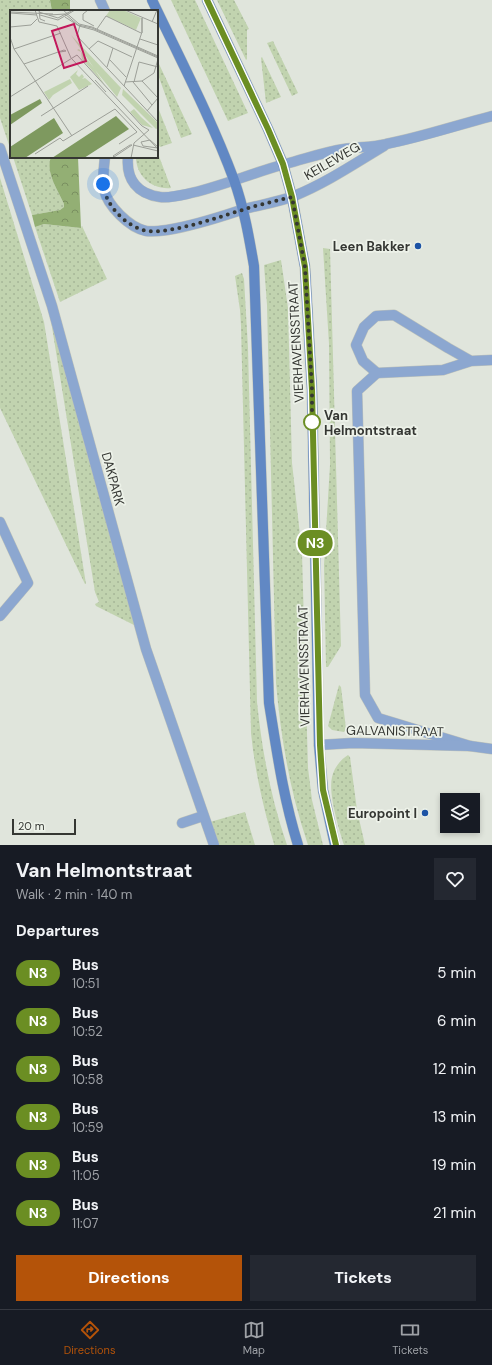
<!DOCTYPE html>
<html lang="en">
<head>
<meta charset="utf-8">
<style>
  body { margin:0; font-family:"DM Sans",sans-serif; background:#242831; color:#f1f3f6; height:100vh; display:flex; flex-direction:column; font-size:15px; white-space:nowrap }
  * { box-sizing:border-box; margin:0 }
  p { font-size:13px; color:#9ea1a6 }
  .icon { flex:none; width:22px; height:22px; fill:none; stroke:currentColor; stroke-width:2; stroke-linecap:round; stroke-linejoin:round }
  .map { position:relative; height:845px; overflow:hidden }
  .panel { display:flex; flex-direction:column; background:#171b24; flex:1 }
  .panel>* { flex:none }
  .badge { padding:0 8px; border-radius:13px; font-size:14px; line-height:26px }
  .controls { position:absolute; left:440px; top:793px; display:grid; gap:8px }
  .controls a { display:grid; place-items:center; width:40px; height:40px; border-radius:0px; background:#171b24; box-shadow:0 2px 6px #0003; font-size:20px }
  .scale { position:absolute; left:12px; bottom:10px; width:64px; box-sizing:border-box; padding-left:4px; border:2px solid #353733; border-top:0; font-size:11px; line-height:14px; white-space:nowrap; color:#353733; -webkit-text-stroke:3px #edf2e9; paint-order:stroke }
  .you { position:absolute; width:20px; height:20px; margin:-10px; border:3px solid #fff; border-radius:50%; background:#1a73e8; box-shadow:0 0 0 6px #1a73e833 }
  .map>.badge { position:absolute; translate:-50% -50%; box-shadow:0 0 0 2px #fff }
  h2 { padding:0 16px; font-size:15px; line-height:36px }
  .round { display:grid; place-items:center; flex:none; width:42px; height:42px; border-radius:0px; background:#242831 }
  .summary { display:flex; align-items:center; justify-content:space-between; height:68px; padding:0 16px }
  h1 { font-size:19px; font-weight:800; line-height:30px }
  .button { display:flex; gap:8px; margin-top:auto; padding:8px 16px }
  .button a { flex:1; height:46px; border-radius:0px; background:#b45309; color:#fff; font-size:16px; font-weight:800; line-height:46px; text-align:center }
  .button a+a { background:#242831; color:#f1f3f6 }
  ul { padding:0; list-style:none }
  li { display:flex; align-items:center; gap:12px; height:48px; padding:0 16px }
  li div { flex:1 }
  li b { display:block; font-size:15px }
  li em { font-style:normal }
  li .badge { min-width:44px; font-weight:700; text-align:center }
  .tabs { display:flex; justify-content:space-around; align-items:center; height:56px; border-top:1px solid #363941; background:#171b24; font-size:11px; color:#9ea1a6 }
  .tabs a { display:grid; justify-items:center; gap:2px }
  .tabs .on { color:#b45309 }
  .map>svg:first-child { display:block }
</style>
</head>
<body>
<div class="map">
<svg width="492" height="845" viewBox="0 0 492 845">
  <defs>
    <pattern id="grass-dots" width="8" height="8" patternUnits="userSpaceOnUse"><rect width="8" height="8" fill="#c1d3af"/><path d="M2 2h.1M6 6h.1" fill="none" stroke="#a6b697" stroke-width="1.8" stroke-linecap="round"/></pattern>
    <pattern id="forest-crowns" width="20" height="18" patternUnits="userSpaceOnUse"><rect width="20" height="18" fill="#93af74"/><path d="M2 6a3 3 0 1 1 6 0M12 15a3 3 0 1 1 6 0" fill="none" stroke="#798f60"/></pattern>
  </defs>
  <rect width="100%" height="100%" fill="#e0e5dc"/>
  <!-- grass -->
  <g fill="url(#grass-dots)">
    <polygon points="0,0 50,0 52,11 11,11 11,151 0,118"/>
    <polygon points="171,0 195,0 248,113 228,121"/>
    <polygon points="217,0 234,0 249,29 247,30 247,59 246,60"/>
    <polygon points="273,41 298,93 292,96 267,43"/>
    <polygon points="262,57 281,97 266,103 261,58"/>
    <polygon points="157,58 159,64 192,134 181,138 157,72"/>
    <polygon points="157,105 172,143 160,147 157,142"/>
    <path d="M157,151L171,188C152,190 136,176 136,157H157Z"/>
    <path d="M13,157H51C45,172 58,190 64,204V207L60,210L32,215Z"/>
    <polygon points="0,178 44,322 86,584 85,584 0,408"/>
    <polygon points="44,224 81,228 82,226 107,279 60,302 35,227"/>
    <polygon points="323,248 330,249 341,646 328,667 326,667 324,565 330,465 329,344"/>
    <path d="M281,260L288,308L292,463L302,553L308,768L312,800L323,845H308C290,792 281,739 276,683L267,305L264,265Z"/>
    <path d="M242,273L244,279L248,348L257,702C262,751 271,799 287,845H274V844C263,806 255,772 251,733L241,326L240,310L235,276Z"/>
    <polygon points="51,321 138,627 96,606 95,604 99,602 95,592"/>
    <polygon points="339,685 341,687 346,729 344,732 332,730 328,726"/>
    <path d="M348,755L350,757L357,810L365,845H344C339,829 328,794 332,777C334,768 340,760 348,755Z"/>
    <polygon points="245,812 255,845 218,845 210,822"/>
  </g>
  <!-- forest -->
  <g fill="url(#forest-crowns)">
    <polygon points="50,0 70,0 70,11 52,11"/>
    <path d="M51,157H78L81,228L44,224L35,227L32,215L60,210L64,207V204C58,190 45,172 51,157Z"/>
  </g>
  <g fill="none" stroke-linecap="round" stroke-linejoin="round">
    <defs>
      <g id="street">
        <polyline points="100,0 105,11"/>
        <polyline points="0,148 52,306 146,649 214,845"/>
        <path d="M105,157C102,184 100,195 120,215C127,222 137,229 146,231C153,232 160,231 167,230C192,226 214,219 238,211C256,205 276,203 294,196C326,183 354,164 384,146"/>
        <path d="M128,157C126,179 137,194 160,197C168,198 178,196 187,194C220,187 252,173 285,164C305,159 324,152 344,149C358,147 373,147 386,144C422,137 457,125 492,116"/>
        <polyline points="471,361 448,348 394,315 376,316 364,327 356,345 363,361 377,373 443,370 471,361 492,360"/>
        <polyline points="377,373 357,391 365,695 378,718 470,746"/>
        <polyline points="0,522 28,583 0,616"/>
        <polyline points="319,745 353,743 470,746 492,749"/>
        <polyline points="182,823 203,816"/>
      </g>
      <g id="secondary">
        <path d="M152,0C180,59 211,118 234,180C244,208 249,237 254,266L269,703C277,752 283,797 298,845"/>
        <polyline points="207,0 268,129 283,164 292,197 305,267 312,390 319,745 323,790 335,845"/>
      </g>
    </defs>
    <!-- street casing -->
    <use href="#street" stroke="#bec2ba" stroke-width="11"/>
    <!-- secondary casing -->
    <use href="#secondary" stroke="#bec2ba" stroke-width="11"/>
    <!-- street -->
    <use href="#street" stroke="#8ca7d0" stroke-width="10"/>
    <!-- secondary -->
    <use href="#secondary" stroke="#6188c4" stroke-width="10"/>
  </g>
  <g fill="none" stroke-linecap="round" stroke-linejoin="round">
    <defs>
      <polyline id="line" points="207,0 268,129 283,164 292,197 305,267 312,390 320,745 323,790 336,845"/>
    </defs>
    <!-- line casing -->
    <use href="#line" stroke="#fff" stroke-width="9"/>
    <!-- line -->
    <use href="#line" stroke="#6b8e23" stroke-width="6"/>
    <!-- walk -->
    <path stroke="#353733" stroke-width="4" stroke-dasharray="0 7.2" d="M103,184C105,205 126,227 147,231C154,232 161,231 168,230C193,226 217,218 242,210C258,205 275,201 292,197L305,267L312,390V422"/>
  </g>
  <!-- markers -->
  <g fill="#1c53a5" stroke="#edf2e9" stroke-width="1.5">
    <circle cx="418" cy="246" r="4"/>
    <circle cx="425" cy="813" r="4"/>
  </g>
  <circle fill="#fff" stroke="#6b8e23" stroke-width="2" cx="312" cy="422" r="8"/>
  <g text-anchor="middle" dominant-baseline="central" stroke-width="3.5" stroke-linejoin="round" paint-order="stroke">
    <!-- street labels -->
    <g font-size="13" fill="#353733" stroke="#edf2e9">
      <text transform="translate(332 161) rotate(-30)">KEILEWEG</text>
      <text transform="translate(296 342) rotate(-93)">VIERHAVENSSTRAAT</text>
      <text transform="translate(113 479) rotate(75)">DAKPARK</text>
      <text transform="translate(304 666) rotate(-91)">VIERHAVENSSTRAAT</text>
      <text transform="translate(395 731) rotate(1)">GALVANISTRAAT</text>
    </g>
    <!-- poi labels -->
    <g font-size="13" font-weight="bold" fill="#353733" stroke="#edf2e9" text-anchor="end">
      <text x="410" y="246">Leen Bakker</text>
      <text x="417" y="813">Europoint I</text>
    </g>
    <!-- stop labels -->
    <g font-size="13" font-weight="bold" fill="#353733" stroke="#edf2e9" text-anchor="start">
      <text x="324" y="415">Van<tspan x="324" dy="15">Helmontstraat</tspan></text>
    </g>
  </g>
  <!-- overview -->
  <g transform="translate(10 10)">
    <rect width="148" height="148" fill="#e0e5dc"/>
    <path d="M61,25L111,78L107,87L85,60L95,75L72,49L71,42L67,40L69,39L84,58ZM68,60L66,64L69,67L72,64L74,67L72,69L75,68L82,74L69,80L60,67ZM113,79L148,113V118L146,119L112,85ZM124,99L131,107L143,118L132,115L120,102Z" fill="#c1d3af"/>
    <path d="M100,0H113L131,8L126,20L96,6Z" fill="#c1d3af"/>
    <path d="M60,69L62,73L43,85L39,90L34,82Z" fill="#c1d3af"/>
    <path d="M30,89L32,93L0,115V105ZM106,106L119,119L74,148H42ZM44,108L53,123L15,148H0V137Z" fill="#7e995f"/>
    <path fill="none" stroke="#9c9f98" stroke-width="1" d="M25,0L29,12L47,16L61,48L148,139M29,0L30,9L35,11M53,0L69,14L82,17L148,46M78,0L73,4V10L84,16M115,0L148,14M0,2L43,4M29,2L48,8L63,0M0,3L27,5M30,5L48,10L65,0M39,5L55,4L68,15L82,18L148,47M55,7L69,16L84,20L148,48M142,12L147,0M70,15L67,26L148,112M0,17L21,15L27,9M87,19L96,6L131,23M0,27L4,39L62,126M130,29L148,35M4,39L51,23M79,39L88,31L122,47M99,49L116,67M129,52L148,57M14,54L54,40L56,41L50,42M97,57L103,38M144,63L132,71L148,88M144,63L148,49M85,70L96,82M115,72L132,71M123,72L142,95M124,72L129,52M114,76L132,22V8V23M0,87L67,45L132,116L139,120L124,133L121,148M137,101L148,88M31,106L78,76M120,135H122L104,147L103,146ZM123,135L148,141M148,137L140,130L131,132L133,136L148,138M25,144L50,128L53,131L105,99L127,122L109,134"/>
    <path fill="#c2185b" fill-opacity="0.15" stroke="#c2185b" stroke-width="2" d="M64,14L76,51L54,58L42,21Z"/>
    <rect width="148" height="148" fill="none" stroke="#353733" stroke-width="2"/>
  </g>
</svg>
<div class="controls">
<a><svg class="icon" aria-label="layers" viewBox="0 0 24 24"><path d="M12 4l9 5-9 5-9-5zM3 14l9 5 9-5"/></svg></a>
</div>
<div class="scale">20 m</div>
<div class="you" style="left:103px;top:184px"></div>
<b class="badge" style="left:315px;top:543px;background:#6b8e23;color:#fff">N3</b>
</div>
<section class="panel">
<div class="summary"><div><h1>Van Helmontstraat</h1><p>Walk · 2 min · 140 m</p></div><a class="round"><svg class="icon" aria-label="heart" viewBox="0 0 24 24"><path d="M12 20l-8-8c-3-5 5-10 8-4 3-6 11-1 8 4z"/></svg></a></div>
<h2>Departures</h2>
<ul>
<li><span class="badge" style="background:#6b8e23;color:#fff">N3</span><div><b>Bus</b><p>10:51</p></div><em>5 min</em></li>
<li><span class="badge" style="background:#6b8e23;color:#fff">N3</span><div><b>Bus</b><p>10:52</p></div><em>6 min</em></li>
<li><span class="badge" style="background:#6b8e23;color:#fff">N3</span><div><b>Bus</b><p>10:58</p></div><em>12 min</em></li>
<li><span class="badge" style="background:#6b8e23;color:#fff">N3</span><div><b>Bus</b><p>10:59</p></div><em>13 min</em></li>
<li><span class="badge" style="background:#6b8e23;color:#fff">N3</span><div><b>Bus</b><p>11:05</p></div><em>19 min</em></li>
<li><span class="badge" style="background:#6b8e23;color:#fff">N3</span><div><b>Bus</b><p>11:07</p></div><em>21 min</em></li>
</ul>
<div class="button"><a>Directions</a><a>Tickets</a></div>
</section>
<nav class="tabs">
<a class="on"><svg class="icon" aria-label="directions" viewBox="0 0 24 24"><path d="M12 3l9 9-9 9-9-9zM9 14v-3h6M13 9l2 2-2 2"/></svg>Directions</a>
<a><svg class="icon" aria-label="map" viewBox="0 0 24 24"><path d="M3 6l6-2 6 2 6-2v14l-6 2-6-2-6 2zM9 4v14M15 6v14"/></svg>Map</a>
<a><svg class="icon" aria-label="tickets" viewBox="0 0 24 24"><path d="M3 7h18v10H3zM15 7v10"/></svg>Tickets</a>
</nav>
</body>
</html>
